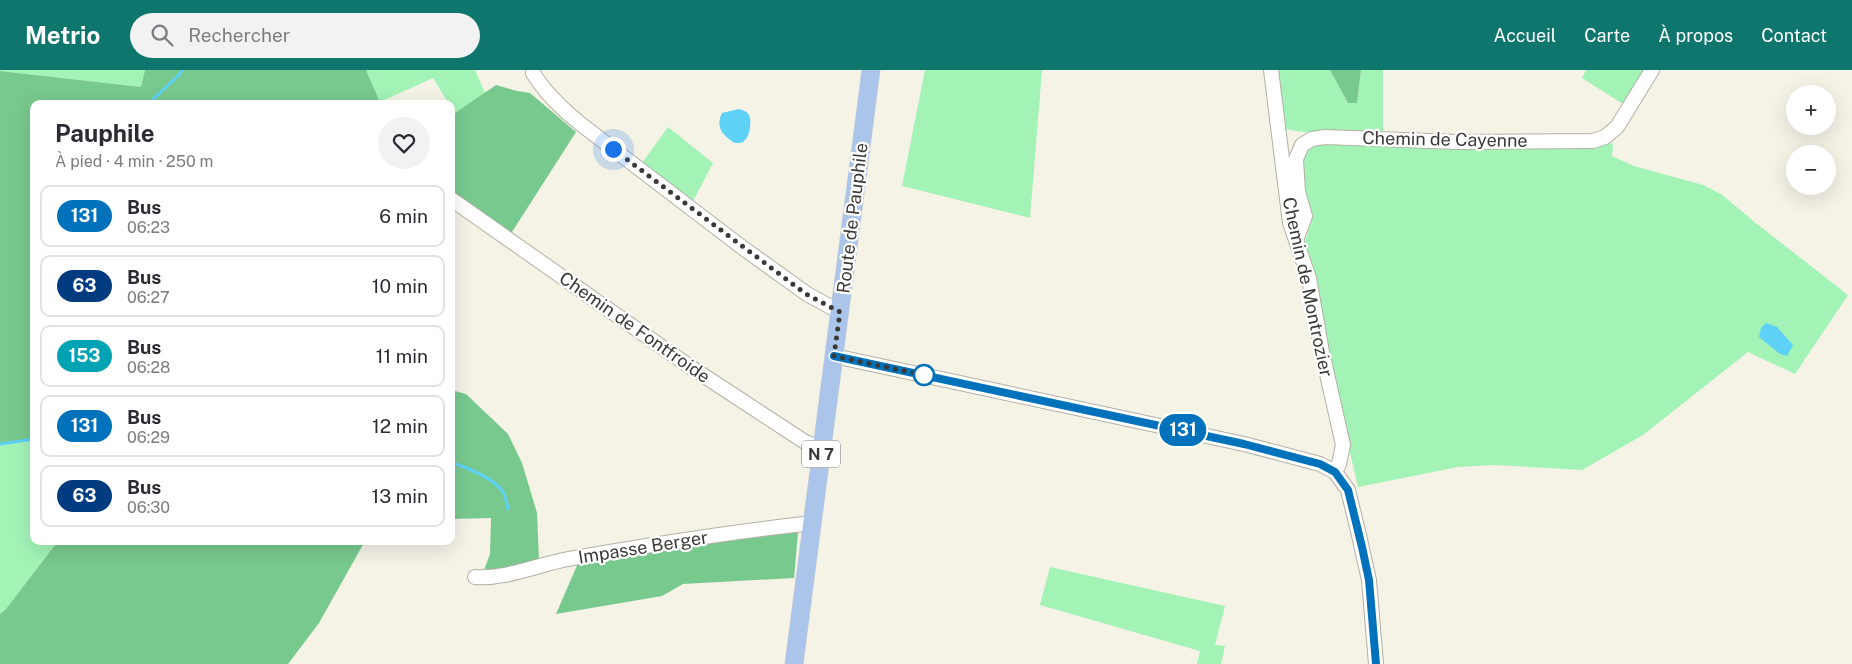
<!DOCTYPE html>
<html lang="fr">
<head>
<meta charset="utf-8">
<style>
  body { margin:0; font-family:"Public Sans",sans-serif; background:#f2f2f3; color:#2b2b33; height:100vh; display:flex; flex-direction:column; font-size:19px; white-space:nowrap }
  * { box-sizing:border-box; margin:0 }
  p { font-size:16px; color:#7c7c81 }
  .icon { flex:none; width:28px; height:28px; fill:none; stroke:currentColor; stroke-width:2; stroke-linecap:round; stroke-linejoin:round }
  .map { position:relative; flex:1; overflow:hidden }
  .side { position:absolute; left:30px; top:30px; width:425px; height:445px; display:flex; flex-direction:column; background:#fff; border-radius:10px; box-shadow:0 5px 20px #0002 }
  .side>* { flex:none }
  .badge { padding:0 10px; border-radius:16px; font-size:18px; line-height:32px }
  .controls { position:absolute; left:1786px; top:15px; display:grid; gap:10px }
  .controls a { display:grid; place-items:center; width:50px; height:50px; border-radius:50%; background:#fff; box-shadow:0 5px 20px #0002; font-size:25px }
  .you { position:absolute; width:25px; height:25px; margin:-12px; border:4px solid #fff; border-radius:50%; background:#1a73e8; box-shadow:0 0 0 8px #1a73e833 }
  .map>.badge { position:absolute; translate:-50% -50%; box-shadow:0 0 0 2px #fff }
  .round { display:grid; place-items:center; flex:none; width:52px; height:52px; border-radius:26px; background:#f2f2f3 }
  .headline { display:flex; align-items:center; justify-content:space-between; height:85px; padding:0 25px }
  h1 { font-size:24px; font-weight:700; line-height:38px }
  ul { padding:0; list-style:none }
  li { display:flex; align-items:center; gap:15px; height:62px; margin:0 10px 8px; padding:0 15px; border:2px solid #e1e1e2; border-radius:10px }
  li div { flex:1 }
  li b { display:block; font-size:19px }
  li em { font-style:normal }
  li .badge { min-width:55px; font-weight:700; text-align:center }
  header { display:flex; align-items:center; gap:30px; box-sizing:border-box; height:70px; padding:0 25px; background:#0f766e; color:#fff }
  header strong { font-size:24px }
  nav { display:flex; gap:28px; margin-inline-start:auto; font-size:18px }
  .search { width:350px; height:45px; background:#f2f2f3; display:flex; align-items:center; gap:12px; box-sizing:border-box; padding:0 18px; border-radius:28px; color:#7c7c81; font-size:19px }
  .map>svg:first-child { display:block }
</style>
</head>
<body>
<header>
<strong>Metrio</strong>
<div class="search"><svg class="icon" aria-label="search" viewBox="0 0 24 24"><circle cx="10" cy="10" r="6"/><path d="M15 15l6 6"/></svg>Rechercher</div>
<nav><a>Accueil</a><a>Carte</a><a>À propos</a><a>Contact</a></nav>
</header>
<div class="map">
<svg width="1852" height="594" viewBox="0 0 1852 594">
  <rect width="100%" height="100%" fill="#f5f2e6"/>
  <!-- green -->
  <g fill="#a3f3b7">
    <polygon points="0,0 145,0 141,17 0,1"/>
    <polygon points="366,0 475,0 485,23 455,43 451,38 451,34 449,34 433,8 380,32"/>
    <polygon points="925,0 1042,0 1030,148 902,116"/>
    <polygon points="1276,0 1330,0 1348,33 1357,33 1361,0 1383,0 1383,66 1304,62 1284,59"/>
    <polygon points="1586,0 1647,0 1626,36 1582,8"/>
    <polygon points="668,57 713,93 692,133 642,93"/>
    <polygon points="1325,72 1585,78 1613,73 1612,86 1634,96 1703,115 1721,124 1757,154 1848,225 1795,304 1748,282 1643,365 1582,400 1494,395 1458,397 1358,417 1333,309 1305,171 1311,153 1312,146 1302,119 1302,85 1313,74"/>
    <polygon points="34,368 34,471 58,471 6,539 0,544 0,375"/>
    <polygon points="1050,497 1225,536 1215,575 1225,576 1221,594 1197,594 1200,581 1040,535"/>
  </g>
  <!-- forest -->
  <g fill="#78c98e">
    <polygon points="145,0 366,0 380,32 378,34 34,34 34,368 0,375 0,1 141,17"/>
    <polygon points="1330,0 1361,0 1357,33 1348,33"/>
    <polygon points="496,15 517,21 530,23 576,62 510,165 451,122 451,48 455,43"/>
    <polygon points="451,320 466,324 508,364 522,393 537,443 539,490 497,502 483,503 490,484 491,448 451,449"/>
    <polygon points="791,460 798,463 794,508 683,514 662,526 556,544 579,491"/>
    <polygon points="58,471 365,471 319,553 288,594 0,594 0,544 6,539"/>
  </g>
  <!-- water -->
  <g fill="#5ed1f7">
    <path d="M739,39C742,40 747,41 749,45C752,51 750,68 743,72C741,73 738,73 735,73C723,66 715,57 722,43Z"/>
    <polygon points="1766,253 1777,257 1793,275 1787,286 1780,284 1759,267 1761,258"/>
  </g>
  <g fill="none" stroke-linecap="round" stroke-linejoin="round">
    <!-- stream -->
    <g stroke="#5ed1f7" stroke-width="3">
      <polyline points="148,34 179,5 182,0"/>
      <polyline points="0,374 34,369"/>
      <path d="M451,392C466,397 498,410 504,424C506,429 507,435 508,439"/>
    </g>
    <defs>
      <g id="minor">
        <polyline points="1271,0 1290,153 1309,208 1322,282 1343,375 1339,394 1335,402"/>
        <path d="M533,3C546,24 562,39 582,55L739,175L807,224L840,242"/>
        <polyline points="451,129 689,296 805,372 822,378"/>
        <polyline points="1296,170 1305,146 1298,122 1296,89 1302,75 1312,69 1325,67 1457,72 1593,71 1605,67 1617,57 1652,0"/>
        <polyline points="834,286 1244,374 1320,394 1335,402 1348,420 1358,461 1369,510 1376,594"/>
        <path d="M475,507C507,509 537,495 568,489C649,475 731,462 812,453"/>
      </g>
      <polyline id="major" points="794,594 871,0"/>
    </defs>
    <!-- minor casing -->
    <use href="#minor" stroke="#b3b0a5" stroke-width="16"/>
    <!-- major casing -->
    <use href="#major" stroke="#d4d3d3" stroke-width="19"/>
    <!-- minor -->
    <use href="#minor" stroke="#fff" stroke-width="14"/>
    <!-- major -->
    <use href="#major" stroke="#aac5e9" stroke-width="18"/>
  </g>
  <g fill="none" stroke-linecap="round" stroke-linejoin="round">
    <defs>
      <polyline id="line" points="834,286 1244,374 1320,394 1335,402 1348,420 1362,477 1369,510 1376,594"/>
    </defs>
    <!-- line casing -->
    <use href="#line" stroke="#fff" stroke-width="11"/>
    <!-- line -->
    <use href="#line" stroke="#0072bc" stroke-width="8"/>
    <!-- walk -->
    <polyline stroke="#3a3935" stroke-width="5" stroke-dasharray="0 9" points="613,79 806,224 840,242 834,286 924,305"/>
  </g>
  <!-- markers -->
  <circle fill="#fff" stroke="#0072bc" stroke-width="2.5" cx="924" cy="305" r="10"/>
  <g text-anchor="middle" dominant-baseline="central" stroke-width="4.5" stroke-linejoin="round" paint-order="stroke">
    <!-- shield labels -->
    <rect fill="#fff" stroke="#757472" stroke-width="1" x="802" y="370.5" width="38" height="27" rx="4"/>
    <g font-size="16" font-weight="bold" fill="#3a3935">
      <text x="821" y="384">N 7</text>
    </g>
    <!-- street labels -->
    <g font-size="18" fill="#3a3935" stroke="#fff">
      <text transform="translate(1445 69) rotate(1)">Chemin de Cayenne</text>
      <text transform="translate(852 148) rotate(-83)">Route de Pauphile</text>
      <text transform="translate(1308 217) rotate(78)">Chemin de Montrozier</text>
      <text transform="translate(635 257) rotate(35)">Chemin de Fontfroide</text>
      <text transform="translate(643 477) rotate(-9)">Impasse Berger</text>
    </g>
  </g>
</svg>
<div class="controls">
<a>+</a>
<a>−</a>
</div>
<div class="you" style="left:613px;top:79px"></div>
<b class="badge" style="left:1183px;top:360px;background:#0072bc;color:#fff">131</b>
<section class="side">
<div class="headline"><div><h1>Pauphile</h1><p>À pied · 4 min · 250 m</p></div><a class="round"><svg class="icon" aria-label="heart" viewBox="0 0 24 24"><path d="M12 20l-8-8c-3-5 5-10 8-4 3-6 11-1 8 4z"/></svg></a></div>
<ul>
<li><span class="badge" style="background:#0072bc;color:#fff">131</span><div><b>Bus</b><p>06:23</p></div><em>6 min</em></li>
<li><span class="badge" style="background:#003b80;color:#fff">63</span><div><b>Bus</b><p>06:27</p></div><em>10 min</em></li>
<li><span class="badge" style="background:#00a3b4;color:#fff">153</span><div><b>Bus</b><p>06:28</p></div><em>11 min</em></li>
<li><span class="badge" style="background:#0072bc;color:#fff">131</span><div><b>Bus</b><p>06:29</p></div><em>12 min</em></li>
<li><span class="badge" style="background:#003b80;color:#fff">63</span><div><b>Bus</b><p>06:30</p></div><em>13 min</em></li>
</ul>
</section>
</div>
</body>
</html>
